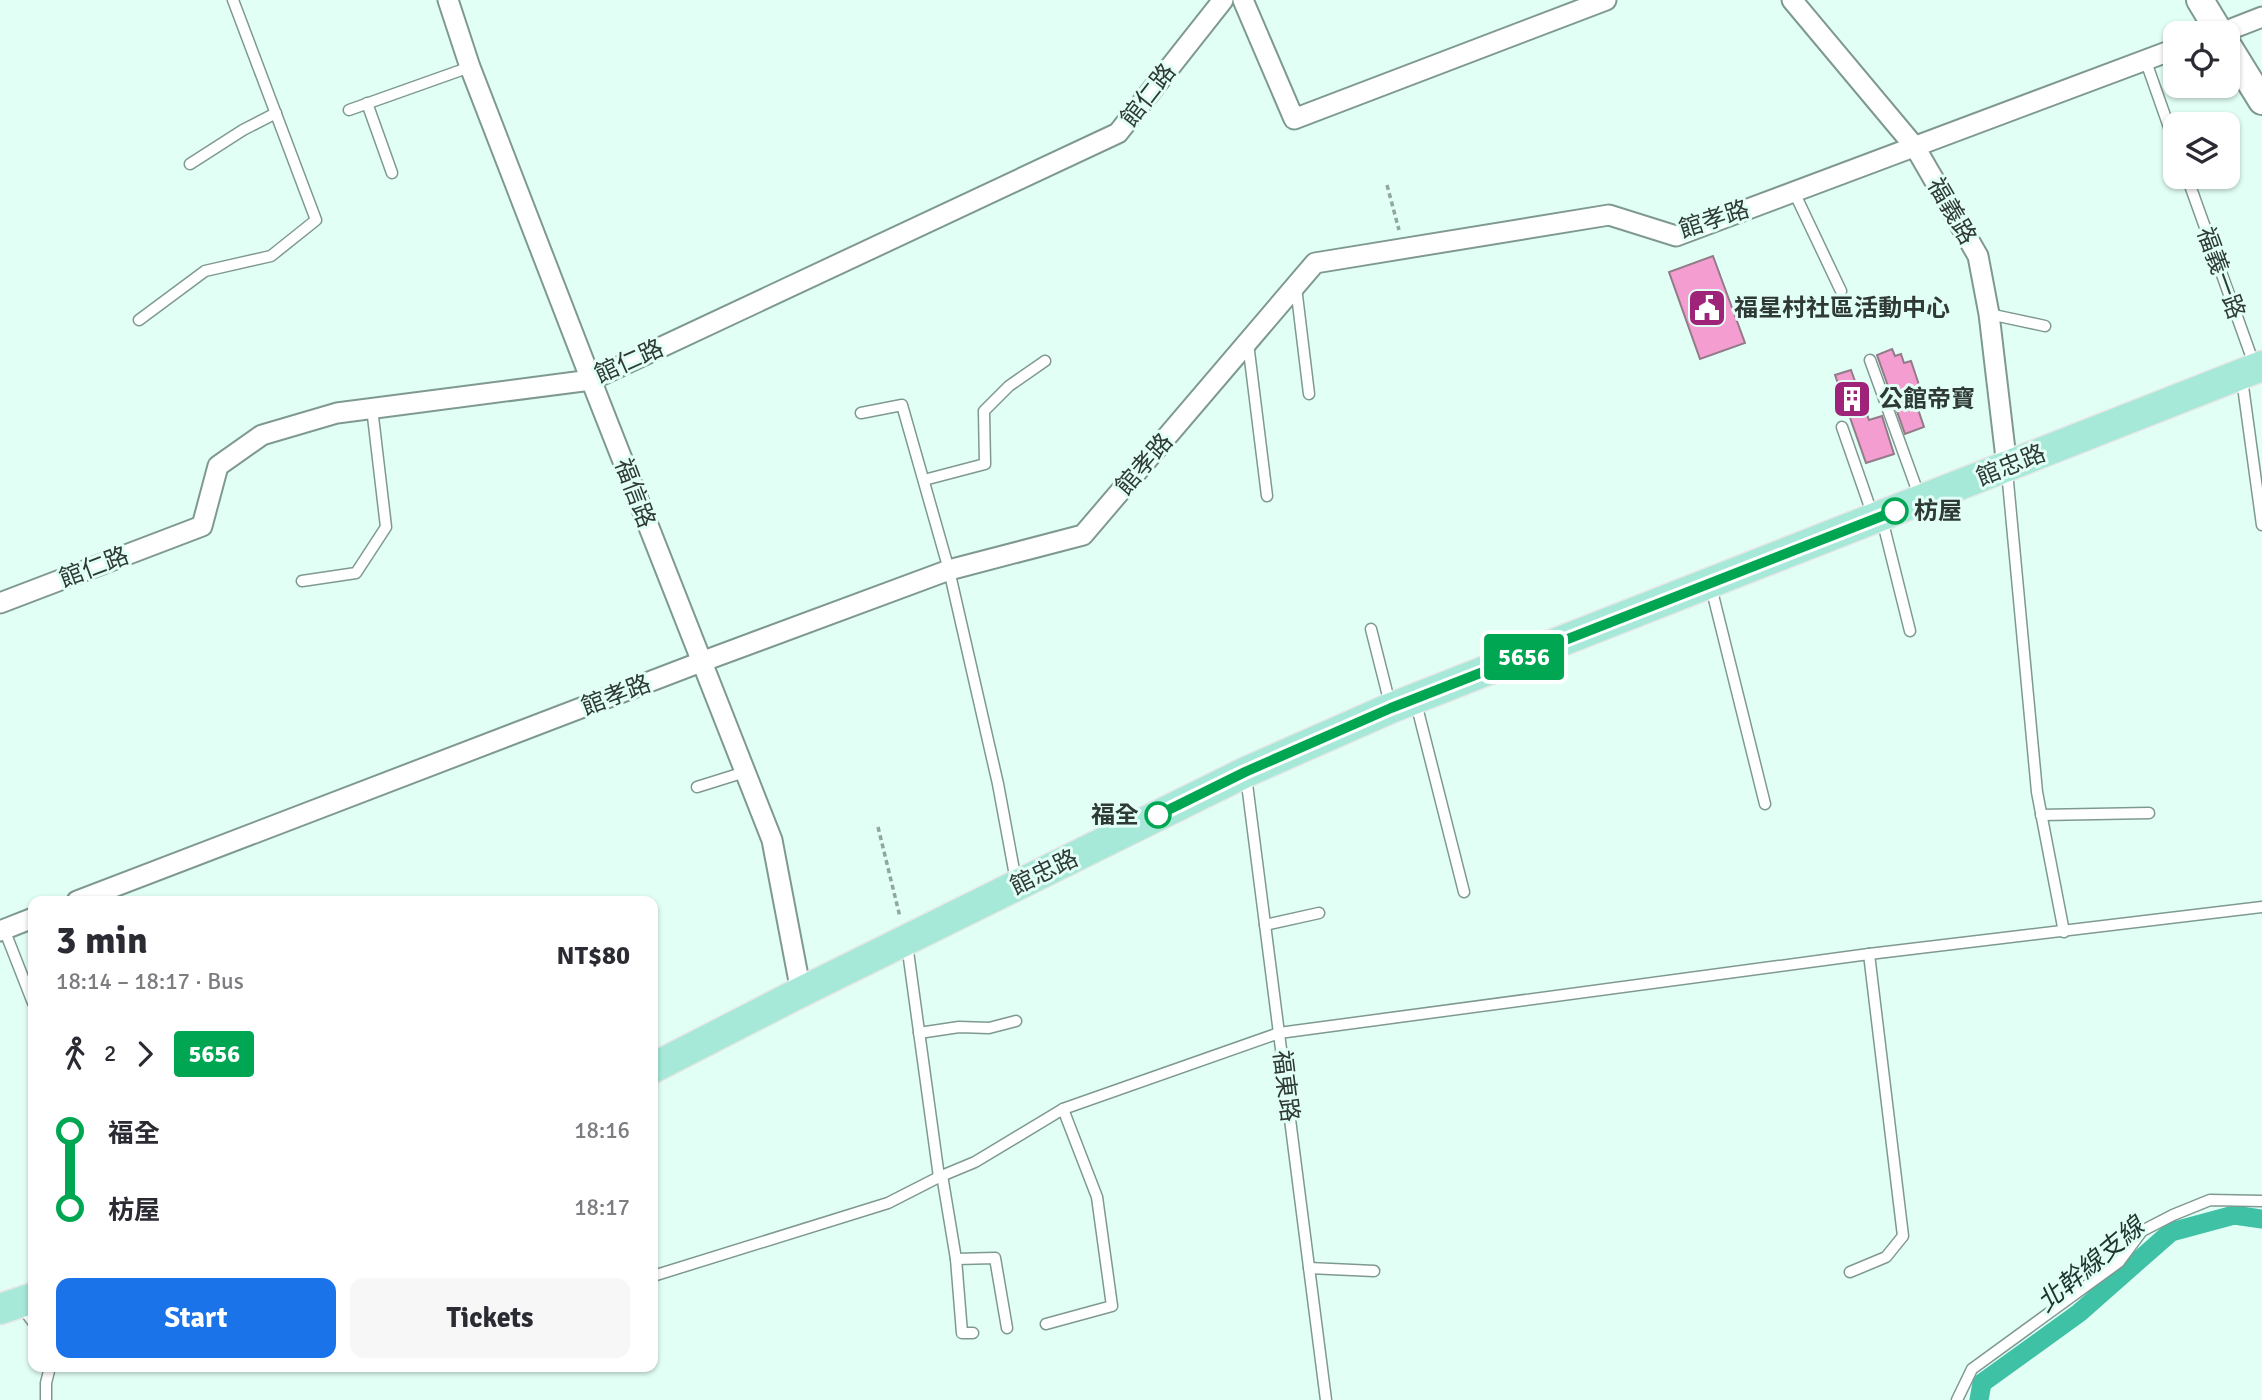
<!DOCTYPE html>
<html lang="en">
<head>
<meta charset="utf-8">
<style>
  body { margin:0; font-family:Signika,"Noto Sans TC",sans-serif; background:#f7f7f7; color:#2b2b33; height:100vh; display:flex; flex-direction:column; font-size:26px; white-space:nowrap }
  * { box-sizing:border-box; margin:0 }
  p { font-size:23px; color:#7c7c81 }
  .icon { flex:none; width:38px; height:38px; fill:none; stroke:currentColor; stroke-width:2; stroke-linecap:round; stroke-linejoin:round }
  .map { position:relative; flex:1; overflow:hidden }
  .panel { position:absolute; left:28px; top:896px; width:630px; height:476px; display:flex; flex-direction:column; background:#fff; border-radius:14px; box-shadow:0 2px 5px #0004 }
  .panel>* { flex:none }
  .badge { padding:0 14px; border-radius:5px; font-size:24px; line-height:46px }
  .buttons { position:absolute; left:2163px; top:21px; display:grid; gap:14px }
  .buttons a { display:grid; place-items:center; width:77px; height:77px; border-radius:14px; background:#fff; box-shadow:0 2px 5px #0004; font-size:35px }
  .map>.badge { position:absolute; translate:-50% -50%; box-shadow:0 0 0 4px #fff }
  .legs { display:flex; align-items:center; gap:10px; height:77px; padding:0 28px; font-size:23px }
  .legs p { margin-inline-start:auto }
  .head { display:flex; align-items:center; justify-content:space-between; height:119px; padding:0 28px }
  h1 { font-size:38px; font-weight:700; line-height:52px }
  .action { display:flex; gap:14px; margin-top:auto; padding:14px 28px }
  .action a { flex:1; height:80px; border-radius:14px; background:#1a73e8; color:#fff; font-size:28px; font-weight:700; line-height:80px; text-align:center }
  .action a+a { background:#f7f7f7; color:#2b2b33 }
  ul { padding:0 28px; list-style:none }
  li { display:flex; align-items:center; gap:24px; height:77px; font-size:26px }
  li i { display:grid; place-items:center; width:10px; height:100%; margin:0 9px; background:currentColor }
  li i::after { content:''; width:18px; height:18px; margin:-9px; border:5px solid; border-radius:50%; background:#fff }
  li p { margin-inline-start:auto }
  li:first-child i { background:linear-gradient(#0000 50%,currentColor 0) }
  li:last-child i { background:linear-gradient(currentColor 50%,#0000 0) }
  .map>svg:first-child { display:block }
</style>
</head>
<body>
<div class="map">
<svg width="2262" height="1400" viewBox="0 0 2262 1400">
  <rect width="100%" height="100%" fill="#e2fff6"/>
  <g fill="none" stroke-linecap="round" stroke-linejoin="round">
    <!-- canal -->
    <polyline stroke="#3ec1a5" stroke-width="19" points="1979,1400 1982,1383 2079,1313 2171,1232 2234,1215 2262,1219"/>
  </g>
  <!-- building -->
  <g fill="#f39dd0" stroke="#927c88" stroke-width="2">
    <polygon points="1713,256 1745,343 1700,359 1669,272"/>
    <polygon points="1892,349 1895,356 1901,354 1904,363 1911,361 1926,406 1918,409 1924,427 1905,434 1877,355"/>
    <polygon points="1851,370 1869,420 1882,416 1894,454 1866,463 1835,375"/>
  </g>
  <g fill="none" stroke-linecap="round" stroke-linejoin="round">
    <defs>
      <g id="lane">
        <polyline points="2145,59 2175,144"/>
        <polyline points="367,103 392,173"/>
        <polyline points="349,110 470,67"/>
        <polyline points="190,164 243,130 276,113"/>
        <polyline points="2187,177 2254,364"/>
        <polyline points="1794,192 1841,291"/>
        <polyline points="1296,287 1309,394"/>
        <polyline points="1989,314 2045,326"/>
        <polyline points="139,320 205,271 271,256 316,220 233,0"/>
        <polyline points="1248,343 1267,496"/>
        <polyline points="1870,360 1920,498"/>
        <polyline points="2242,379 2262,525"/>
        <polyline points="861,413 902,405 949,570 998,784 1016,881"/>
        <polyline points="1842,427 1873,516"/>
        <polyline points="2007,471 2037,792 2064,932"/>
        <polyline points="924,480 985,464 984,411 1009,386 1045,361"/>
        <polyline points="1882,519 1910,631"/>
        <polyline points="302,581 356,573 386,527 372,408"/>
        <polyline points="1711,587 1765,804"/>
        <polyline points="1371,629 1390,704"/>
        <polyline points="1416,703 1464,892"/>
        <polyline points="1246,776 1326,1400"/>
        <polyline points="697,787 745,772"/>
        <polyline points="2041,815 2149,813"/>
        <polyline points="1265,925 1319,913"/>
        <polyline points="4,929 33,1003"/>
        <polyline points="907,944 939,1177"/>
        <polyline points="919,1033 959,1027 989,1028 1016,1021"/>
        <polyline points="942,1175 956,1259 962,1333 973,1333"/>
        <polyline points="956,1259 995,1258 1007,1328"/>
        <polyline points="1309,1268 1374,1271"/>
        <polyline points="1850,1272 1886,1257 1903,1236 1869,954"/>
        <polyline points="653,1276 888,1203 939,1177 975,1162 1063,1109 1279,1033 1869,954 2262,907"/>
        <polyline points="21,1306 33,1322"/>
        <polyline points="1046,1324 1112,1306 1097,1197 1063,1109"/>
        <polyline points="46,1400 46,1383 50,1367"/>
        <polyline points="1957,1400 1972,1369 2119,1262 2142,1231 2173,1215 2210,1200 2262,1201"/>
      </g>
      <g id="street">
        <polyline points="448,0 470,67 591,380 772,840 801,992"/>
        <polyline points="1243,0 1294,119 1606,0"/>
        <polyline points="1792,0 1915,147 1978,256 1989,314 2007,467"/>
        <polyline points="2221,33 2262,17"/>
        <polyline points="0,603 202,526 218,466 262,435 337,413 591,380 1118,133 1223,0"/>
        <polyline points="77,901 701,662 949,570 1083,535 1315,263 1609,215 1676,236 2175,49"/>
        <polyline points="0,931 33,918"/>
      </g>
      <g id="secondary">
        <polyline points="2200,0 2220,33"/>
        <polyline points="2228,46 2262,101"/>
      </g>
      <g id="primary">
        <polyline points="653,1068 801,992 1246,772 1391,708 2262,366"/>
        <polyline points="0,1309 33,1298"/>
      </g>
    </defs>
    <!-- lane casing -->
    <use href="#lane" stroke="#7f9992" stroke-width="13"/>
    <!-- street casing -->
    <use href="#street" stroke="#7f9992" stroke-width="23"/>
    <!-- secondary casing -->
    <use href="#secondary" stroke="#7f9992" stroke-width="30"/>
    <!-- primary casing -->
    <use href="#primary" stroke="#e6e7e7" stroke-width="33"/>
    <!-- path -->
    <g stroke="#91a6a0" stroke-width="3.5" stroke-dasharray="5 3.5" stroke-linecap="butt">
      <polyline points="1387,185 1399,230"/>
      <polyline points="878,827 900,917"/>
    </g>
    <!-- lane -->
    <use href="#lane" stroke="#fff" stroke-width="10"/>
    <!-- street -->
    <use href="#street" stroke="#fff" stroke-width="19"/>
    <!-- secondary -->
    <use href="#secondary" stroke="#fff" stroke-width="26"/>
    <!-- primary -->
    <use href="#primary" stroke="#a6e9d9" stroke-width="30"/>
  </g>
  <g fill="none" stroke-linecap="round" stroke-linejoin="round">
    <defs>
      <polyline id="line-1" points="1158,815 1245,772 1391,708 1895,511"/>
    </defs>
    <!-- line-1 casing -->
    <use href="#line-1" stroke="#fff" stroke-width="16"/>
    <!-- line-1 -->
    <use href="#line-1" stroke="#00a651" stroke-width="10"/>
  </g>
  <!-- icons -->
  <defs>
    <symbol id="civic-square" viewBox="-11 -11 22 22"><rect x="-9" y="-9" width="18" height="18" rx="4" fill="#9f2378" stroke="#e2fff6"/><path d="M-.6-6.5H3V-4.5H.6V-3L4-1V1h2V6H-6V1h2V-1L-.6-3ZM-1.2 2.5V6h2.4V2.5Z" fill="#fff"/></symbol>
    <symbol id="building-square" viewBox="-11 -11 22 22"><rect x="-9" y="-9" width="18" height="18" rx="4" fill="#9f2378" stroke="#e2fff6"/><path d="M-4-6H4V6H1V3H-1V6H-4ZM-2.5-4.3h1.7v1.8h-1.7ZM.8-4.3h1.7v1.8H.8ZM-2.5-1h1.7V.8h-1.7ZM.8-1h1.7V.8H.8Z" fill="#fff"/></symbol>
  </defs>
  <g fill-rule="evenodd">
    <use href="#civic-square" x="1685" y="286" width="44" height="44"/>
    <use href="#building-square" x="1830" y="377" width="44" height="44"/>
  </g>
  <!-- markers -->
  <g fill="#fff" stroke="#00a651" stroke-width="3.5">
    <circle cx="1895" cy="511" r="12"/>
    <circle cx="1158" cy="815" r="12"/>
  </g>
  <g text-anchor="middle" dominant-baseline="central" stroke-width="6" stroke-linejoin="round" paint-order="stroke">
    <!-- street labels -->
    <g font-size="24" fill="#2f3a37" stroke="#e2fff6">
      <text transform="translate(1148 95) rotate(-52)">館仁路</text>
      <text transform="translate(1952 211) rotate(60)">福義路</text>
      <text transform="translate(1714 219) rotate(-18)">館孝路</text>
      <text transform="translate(2221 273) rotate(70)">福義一路</text>
      <text transform="translate(629 361) rotate(-24)">館仁路</text>
      <text transform="translate(1144 464) rotate(-49)">館孝路</text>
      <text transform="translate(2011 465) rotate(-22)">館忠路</text>
      <text transform="translate(635 493) rotate(69)">福信路</text>
      <text transform="translate(94 567) rotate(-21)">館仁路</text>
      <text transform="translate(616 695) rotate(-21)">館孝路</text>
      <text transform="translate(1044 872) rotate(-26)">館忠路</text>
      <text transform="translate(1286 1086) rotate(83)">福東路</text>
    </g>
    <!-- poi labels -->
    <g font-size="24" font-weight="bold" fill="#2f3a37" stroke="#e2fff6" text-anchor="start">
      <text x="1734" y="308">福星村社區活動中心</text>
      <text x="1879" y="399">公館帝寶</text>
    </g>
    <!-- stop labels -->
    <g font-size="24" font-weight="bold" fill="#2f3a37" stroke="#e2fff6" text-anchor="start">
      <text x="1914" y="511">枋屋</text>
      <text x="1139" y="815" text-anchor="end">福全</text>
    </g>
    <!-- water labels -->
    <g font-size="26" font-style="italic" fill="#1f352f" stroke="#e2fff6">
      <text transform="translate(2091 1265) rotate(-40)">北幹線支線</text>
    </g>
  </g>
</svg>
<div class="buttons">
<a><svg class="icon" aria-label="locate" viewBox="0 0 24 24"><circle cx="12" cy="12" r="6"/><path d="M12 2v4M12 18v4M2 12h4M18 12h4"/></svg></a>
<a><svg class="icon" aria-label="layers" viewBox="0 0 24 24"><path d="M12 4l9 5-9 5-9-5zM3 14l9 5 9-5"/></svg></a>
</div>
<b class="badge" style="left:1524px;top:657px;background:#00a651;color:#fff">5656</b>
<section class="panel">
<div class="head"><div><h1>3 min</h1><p>18:14 – 18:17 · Bus</p></div><b>NT$80</b></div>
<div class="legs"><svg class="icon" aria-label="walk" viewBox="0 0 24 24"><circle cx="13" cy="4" r="2"/><path d="M13 8l-2 6 4 7M11 14l-3 7M7 12l3-4h3l4 4"/></svg>2<svg class="icon" aria-label="forward" viewBox="0 0 24 24"><path d="M9 5l7 7-7 7"/></svg><b class="badge" style="background:#00a651;color:#fff">5656</b></div>
<ul>
<li><i style="color:#00a651"></i><b>福全</b><p>18:16</p></li>
<li><i style="color:#00a651"></i><b>枋屋</b><p>18:17</p></li>
</ul>
<div class="action"><a>Start</a><a>Tickets</a></div>
</section>
</div>
</body>
</html>
